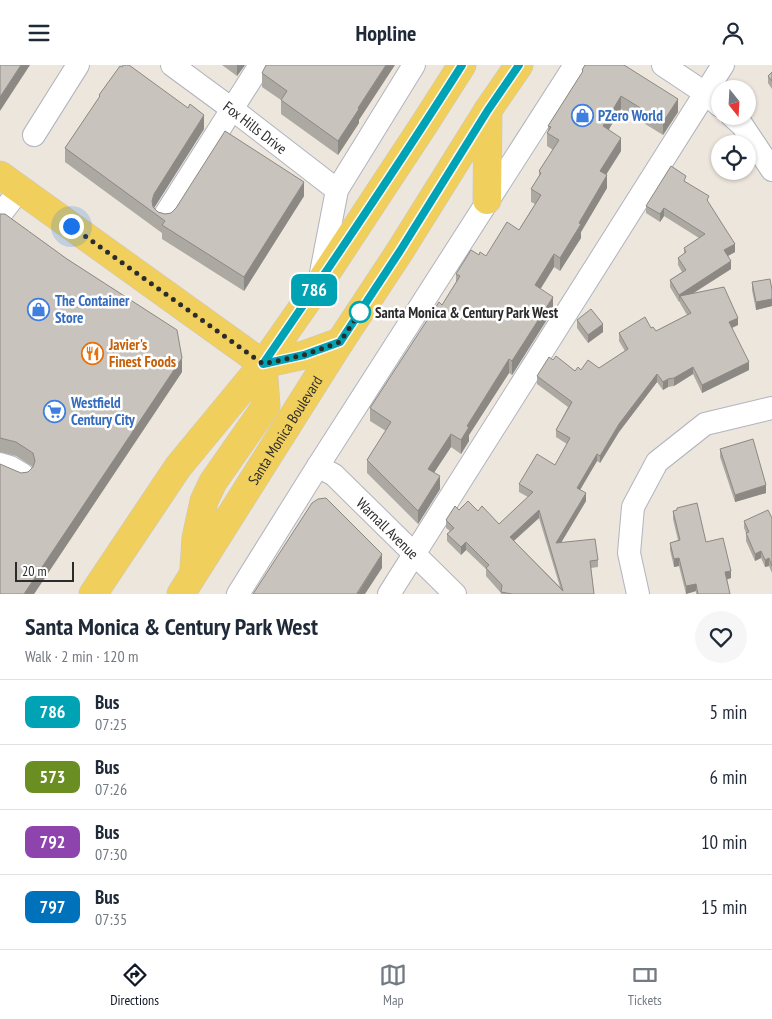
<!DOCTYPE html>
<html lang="en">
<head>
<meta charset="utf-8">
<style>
  body { margin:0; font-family:"PT Sans Narrow",sans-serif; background:#f6f6f7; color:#1f2937; height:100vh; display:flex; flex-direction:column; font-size:19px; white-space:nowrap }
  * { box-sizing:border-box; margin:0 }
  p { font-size:16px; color:#747a83 }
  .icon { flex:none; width:28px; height:28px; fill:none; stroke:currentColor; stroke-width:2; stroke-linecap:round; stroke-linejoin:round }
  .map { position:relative; height:529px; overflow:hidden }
  .sheet { display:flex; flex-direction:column; background:#fff; flex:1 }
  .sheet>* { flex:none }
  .badge { padding:0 10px; border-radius:8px; font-size:18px; line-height:32px }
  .needle { width:32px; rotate:162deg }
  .controls { position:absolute; left:711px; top:15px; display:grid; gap:10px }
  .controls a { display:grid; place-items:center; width:45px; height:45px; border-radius:50%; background:#fff; box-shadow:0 1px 4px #0004; font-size:25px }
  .scale { position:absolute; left:15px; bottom:12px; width:59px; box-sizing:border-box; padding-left:5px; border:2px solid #2b2b2b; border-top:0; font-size:14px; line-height:18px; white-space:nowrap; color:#2b2b2b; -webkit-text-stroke:4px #fff; paint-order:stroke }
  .you { position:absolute; width:25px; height:25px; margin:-12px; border:4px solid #fff; border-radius:50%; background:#1a73e8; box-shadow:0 0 0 8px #1a73e833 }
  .map>.badge { position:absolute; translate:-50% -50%; box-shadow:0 0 0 2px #fff }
  .round { display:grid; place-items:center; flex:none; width:52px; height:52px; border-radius:26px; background:#f6f6f7 }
  .headline { display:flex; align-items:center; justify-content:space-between; height:85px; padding:0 25px }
  h1 { font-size:24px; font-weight:600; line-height:38px }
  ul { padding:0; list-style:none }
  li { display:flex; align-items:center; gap:15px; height:65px; padding:0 25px; border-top:1px solid #e0e1e3 }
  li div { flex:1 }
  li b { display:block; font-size:19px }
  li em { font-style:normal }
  li .badge { min-width:55px; font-weight:700; text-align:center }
  header { display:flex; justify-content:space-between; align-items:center; height:65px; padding:0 25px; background:#fff; font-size:22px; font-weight:600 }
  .tabs { display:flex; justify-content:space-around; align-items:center; height:70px; border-top:1px solid #e0e1e3; background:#fff; font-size:14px; color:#747a83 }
  .tabs a { display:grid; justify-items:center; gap:2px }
  .tabs .active { color:#111827 }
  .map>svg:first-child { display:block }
</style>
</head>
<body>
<header><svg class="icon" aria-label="menu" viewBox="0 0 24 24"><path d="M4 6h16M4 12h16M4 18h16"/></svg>Hopline<svg class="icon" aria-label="person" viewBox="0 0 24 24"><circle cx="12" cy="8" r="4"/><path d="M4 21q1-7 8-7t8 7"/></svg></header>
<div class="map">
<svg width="772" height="529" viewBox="0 0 772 529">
  <rect width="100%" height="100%" fill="#ede6dd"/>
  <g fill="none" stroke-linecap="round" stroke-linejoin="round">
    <defs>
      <g id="minor">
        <path id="s1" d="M172,0L236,47L337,125"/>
        <polyline points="663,0 705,28 720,41"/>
        <polyline points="732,51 742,60 772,105"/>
        <polyline points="34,70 78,0"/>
        <polyline points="0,150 20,124"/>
        <polyline points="165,150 260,0"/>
        <polyline points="320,213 337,125 414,0"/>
        <polyline points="0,399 10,402 22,409"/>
        <path id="s2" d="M318,401L334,410L455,529"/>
        <polyline points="238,529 318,401 575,0"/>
        <polyline points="389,529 723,0"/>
        <polyline points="638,529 629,488 633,442 657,397 705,359 772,343"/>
      </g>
      <g id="major">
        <polyline points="0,110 263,299"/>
        <polyline points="487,135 488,45"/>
        <polyline points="263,299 304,290 340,277"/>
        <polyline points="194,503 196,473 204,436 213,417 266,341 263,299"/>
        <polyline points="93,529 178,402 263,299 319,219 425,58 462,0"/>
        <path id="s3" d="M181,529L340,277L400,186L488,45L519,0"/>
      </g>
    </defs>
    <!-- minor casing -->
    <use href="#minor" stroke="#b1b3bf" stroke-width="24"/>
    <!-- major casing -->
    <use href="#major" stroke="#c8c8c8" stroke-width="29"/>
    <!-- minor -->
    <use href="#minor" stroke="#fff" stroke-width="22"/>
    <!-- major -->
    <use href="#major" stroke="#f1cf5d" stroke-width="28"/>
  </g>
  <!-- wall -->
  <g fill="#aca8a2" fill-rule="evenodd">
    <polygon points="222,0 245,0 237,11"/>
    <polygon points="582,5 678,47 663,70 621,44 609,64 621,86 606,110 607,123 581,167 581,173 560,206 554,202 540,224 553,245 512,310 509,308 469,370 469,376 461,389 451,382 434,407 440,424 418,459 367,408 367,395 386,366 370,356 370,343 442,240 456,218 456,209 486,191 519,165 535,139 531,137 531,124 539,111 539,106 553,85 547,81 547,68 548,66 548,61 582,8"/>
    <polygon points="772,7 772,24 768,18 768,11"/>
    <polygon points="262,8 359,55 359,58 338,90 281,49 281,35 262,22"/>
    <polygon points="99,30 204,64 154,143 158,147 165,149 304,131 244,226 162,174 162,168 65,97 65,83 99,33"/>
    <path d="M686,117L709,139L735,187L728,191L731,204L694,228L738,260L732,263L749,305L702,328L693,309L674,321L668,322L663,325L657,317L619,367L600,398L597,396L580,425L586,436L561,478L598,495V502L591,503L594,529H501V528L486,511V504L466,485L461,490L447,476V469L450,466L446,463V455L459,445L478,446L499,459L528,432L519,427V419L555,400L567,379L556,372V365L568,342L537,319V311L553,295L575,306L599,303L625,286L619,276V268L651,263L656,266L687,250L680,238V237H679L670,222V215L682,207L678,200V193L684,189V183L699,173L664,151L660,157L646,148V141ZM539,453L560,522L514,476Z"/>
    <polygon points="0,149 182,307 34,529 0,529 21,408 28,407 33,402 16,391 0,387"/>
    <polygon points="752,217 772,225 772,241 756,245 752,225"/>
    <polygon points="577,255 603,267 588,278 577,263"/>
    <polygon points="720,384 766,428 735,437 720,392"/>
    <polygon points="677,443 706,477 731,513 727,514 730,529 696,529 696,526 686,529 679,501 674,502 670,485 670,478 678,475 673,454 673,446 677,445"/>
    <polygon points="772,453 772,508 769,501 765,502 761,493 755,496 746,476 746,468 744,463 744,456"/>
  </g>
  <!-- shaded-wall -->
  <g fill="#8c8884">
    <polygon points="21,0 30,0 0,46 0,32"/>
    <polygon points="237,0 245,0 237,11"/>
    <polygon points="386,0 395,0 359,55 359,58 338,90 338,76 358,43"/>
    <polygon points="621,31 621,44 603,74 603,61"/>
    <polygon points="678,34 678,47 663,70 663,57"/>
    <polygon points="204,50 204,64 154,143 152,136 154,129"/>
    <polygon points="621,73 621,86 600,119 600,106"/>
    <polygon points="607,110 607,123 581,167 581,173 560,206 560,193 579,158"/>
    <polygon points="304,117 304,131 244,226 244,212"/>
    <polygon points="664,143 664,151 660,157 660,149"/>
    <polygon points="735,179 735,187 724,193 724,185"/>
    <polygon points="554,189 554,202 535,233 535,220"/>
    <polygon points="731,196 731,204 682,235 680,231 679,237 679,230"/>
    <polygon points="553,232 553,245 512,310 512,296"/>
    <polygon points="772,234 772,241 756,245 756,237"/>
    <polygon points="738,253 738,260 729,264 729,257"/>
    <polygon points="603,259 603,267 588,278 588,270"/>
    <polygon points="182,293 182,307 34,529 24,529"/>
    <polygon points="509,294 509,308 469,370 469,376 461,389 461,375 467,361"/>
    <polygon points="749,297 749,305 702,328 702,320"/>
    <polygon points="693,302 693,309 674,321 674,313"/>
    <polygon points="657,309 657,317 619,367 600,398 600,391 619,359"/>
    <polygon points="668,314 668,322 663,325 663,317"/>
    <polygon points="451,369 451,382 428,417 428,404"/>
    <polygon points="597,389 597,396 577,430 577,423"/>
    <polygon points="440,411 440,424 418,459 418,446"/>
    <polygon points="766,420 766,428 735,437 735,430"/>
    <polygon points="586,428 586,436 556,486 556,478"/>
    <polygon points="539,445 539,453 510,479 510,472"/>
    <polygon points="466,477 466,485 461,490 461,482"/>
    <polygon points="761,486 761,493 755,496 755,489"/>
    <polygon points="382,489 382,503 365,529 357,529"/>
    <polygon points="679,493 679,501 674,502 674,494"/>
    <polygon points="769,493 769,501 765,502 765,495"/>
    <polygon points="731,506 731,513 725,515 725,507"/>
    <polygon points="696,519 696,526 686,529 686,521"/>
  </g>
  <!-- building -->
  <g fill="#c8c3bc" stroke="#8c8884" fill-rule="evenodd">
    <polygon points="0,0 21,0 0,32"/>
    <polygon points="123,0 129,0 188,43 190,39 204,50 154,129 152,136 153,142 158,147 165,149 171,148 176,143 225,66 304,117 244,212 162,160 165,156 65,83 100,31 99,30 120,1 122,2"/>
    <polygon points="266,0 386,0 358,43 359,44 338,76 281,35 287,26 262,8"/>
    <polygon points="585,0 624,0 678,34 663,57 621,31 603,61 621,73 600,106 607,110 579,158 581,159 560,193 554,189 535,220 553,232 512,296 509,294 467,361 469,362 461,375 451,369 428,404 440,411 418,446 367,395 391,357 370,343 439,237 442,240 460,211 456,209 471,185 479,190 480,187 486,191 507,157 519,165 541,130 531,124 541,108 539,106 559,75 547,68 551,62 548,61 583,6 582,5"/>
    <polygon points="772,7 772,16 768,11"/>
    <polygon points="671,101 686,111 684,116 709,131 707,135 735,179 724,185 731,196 679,230 670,215 686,205 678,193 686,187 684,183 705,169 664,143 660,149 646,141"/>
    <polygon points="0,149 5,149 67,194 177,265 182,293 24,529 0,529 0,399 21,408 28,407 33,402 35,396 33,388 16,377 0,373"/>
    <polygon points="770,214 772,225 772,234 756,237 752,217"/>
    <path d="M724,222L738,253L729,257L749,297L702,320L693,302L674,313L668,314L663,317L657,309L619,359L600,391L597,389L577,423L586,428L556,478L595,474L598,495L590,496L594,529H512L501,527L502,520L486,503L489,500L466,477L461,482L447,469L454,463L446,455L455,441L459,445L468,436L478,446L482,441L499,459L533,427L519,419L537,389L555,400L570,373L556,365L572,337L537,311L549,292L553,295L556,291L575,306L578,302L581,305L588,295L599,303L628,284L619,268L645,252L651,263L653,262L656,266L691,248L680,231ZM539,445L563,526L510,472Z"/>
    <polygon points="591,244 603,259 588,270 577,255"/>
    <polygon points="753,374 766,420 735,430 720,384"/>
    <polygon points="326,433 382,489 357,528 358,529 253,529 312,438 318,434"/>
    <polygon points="697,438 706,477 723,473 731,506 725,507 730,529 698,529 696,519 686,521 679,493 674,494 670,478 680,475 673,446 677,445 677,443"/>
    <polygon points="768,445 772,453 772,501 769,493 765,495 761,486 755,489 746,468 749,467 744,456"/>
  </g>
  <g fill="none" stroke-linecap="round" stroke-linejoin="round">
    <defs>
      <path id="line" d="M462,0C398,101 331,200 263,299L304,290L340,277L400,186L488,45L519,0"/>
    </defs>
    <!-- line casing -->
    <use href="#line" stroke="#fff" stroke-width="11"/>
    <!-- line -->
    <use href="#line" stroke="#00a3b4" stroke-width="8"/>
    <!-- walk -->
    <polyline stroke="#2b2b2b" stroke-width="5" stroke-dasharray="0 9" points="71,161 263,299 304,290 340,277 360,247"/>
  </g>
  <!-- icons -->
  <defs>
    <symbol id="shop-ring" viewBox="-11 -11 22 22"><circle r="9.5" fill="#fff" stroke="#3f7fe0" stroke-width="1.5"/><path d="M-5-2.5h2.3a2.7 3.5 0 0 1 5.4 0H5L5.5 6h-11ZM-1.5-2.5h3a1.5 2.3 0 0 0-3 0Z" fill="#3f7fe0"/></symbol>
    <symbol id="restaurant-ring" viewBox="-11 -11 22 22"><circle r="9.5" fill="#fff" stroke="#e8710a" stroke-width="1.5"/><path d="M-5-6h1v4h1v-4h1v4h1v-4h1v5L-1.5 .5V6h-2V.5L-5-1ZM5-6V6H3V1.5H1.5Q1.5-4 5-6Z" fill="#e8710a"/></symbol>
    <symbol id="supermarket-ring" viewBox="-11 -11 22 22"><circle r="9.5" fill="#fff" stroke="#3f7fe0" stroke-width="1.5"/><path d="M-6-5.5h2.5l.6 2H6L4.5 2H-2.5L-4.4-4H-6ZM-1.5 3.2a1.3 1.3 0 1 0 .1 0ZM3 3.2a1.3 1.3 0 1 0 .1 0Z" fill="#3f7fe0"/></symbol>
  </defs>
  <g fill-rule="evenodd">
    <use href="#shop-ring" x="570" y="38" width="25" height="25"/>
    <use href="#shop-ring" x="26" y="232" width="25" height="25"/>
    <use href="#restaurant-ring" x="80" y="276" width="25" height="25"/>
    <use href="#supermarket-ring" x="42" y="334" width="25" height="25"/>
  </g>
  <!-- markers -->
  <circle fill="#fff" stroke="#00a3b4" stroke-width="2.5" cx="360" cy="247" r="10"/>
  <g text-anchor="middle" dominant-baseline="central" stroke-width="5" stroke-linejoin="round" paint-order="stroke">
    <!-- shop labels -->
    <g font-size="15" font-weight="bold" fill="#366cbe" stroke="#fff" text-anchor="start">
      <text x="598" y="50">PZero World</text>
      <text x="55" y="235">The Container<tspan x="55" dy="17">Store</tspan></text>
      <text x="71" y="337">Westfield<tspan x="71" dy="17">Century City</tspan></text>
    </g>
    <!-- street labels -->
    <g font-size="15" fill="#2b2b2b" stroke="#fff">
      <text stroke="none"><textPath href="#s1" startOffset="104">Fox Hills Drive</textPath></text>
      <text stroke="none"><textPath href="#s3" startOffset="194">Santa Monica Boulevard</textPath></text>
      <text stroke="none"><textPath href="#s2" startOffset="94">Warnall Avenue</textPath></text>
    </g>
    <!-- stop labels -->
    <g font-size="15" font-weight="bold" fill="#2b2b2b" stroke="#fff" text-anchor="start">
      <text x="375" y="247">Santa Monica &amp; Century Park West</text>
    </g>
    <!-- food labels -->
    <g font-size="15" font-weight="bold" fill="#c56008" stroke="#fff" text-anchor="start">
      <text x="109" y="279">Javier's<tspan x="109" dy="17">Finest Foods</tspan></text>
    </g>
  </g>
</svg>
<div class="controls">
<a><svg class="needle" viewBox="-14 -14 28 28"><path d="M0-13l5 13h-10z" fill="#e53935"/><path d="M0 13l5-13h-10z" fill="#747a83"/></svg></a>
<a><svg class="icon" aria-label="locate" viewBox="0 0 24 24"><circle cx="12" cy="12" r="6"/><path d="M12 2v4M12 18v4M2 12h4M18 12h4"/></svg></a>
</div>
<div class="scale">20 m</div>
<div class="you" style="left:71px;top:161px"></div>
<b class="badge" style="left:314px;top:225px;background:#00a3b4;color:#fff">786</b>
</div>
<section class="sheet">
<div class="headline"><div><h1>Santa Monica &amp; Century Park West</h1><p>Walk · 2 min · 120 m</p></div><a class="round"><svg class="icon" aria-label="heart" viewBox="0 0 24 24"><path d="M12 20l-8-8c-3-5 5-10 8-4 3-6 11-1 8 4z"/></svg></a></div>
<ul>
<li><span class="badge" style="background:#00a3b4;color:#fff">786</span><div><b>Bus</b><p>07:25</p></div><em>5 min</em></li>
<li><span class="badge" style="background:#6b8e23;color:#fff">573</span><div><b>Bus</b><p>07:26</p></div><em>6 min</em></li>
<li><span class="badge" style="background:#8e44ad;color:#fff">792</span><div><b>Bus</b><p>07:30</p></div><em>10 min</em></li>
<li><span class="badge" style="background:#0072bc;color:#fff">797</span><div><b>Bus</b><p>07:35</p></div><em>15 min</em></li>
</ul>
</section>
<nav class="tabs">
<a class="active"><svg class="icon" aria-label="directions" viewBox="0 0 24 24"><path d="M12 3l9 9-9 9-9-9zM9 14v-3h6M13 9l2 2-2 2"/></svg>Directions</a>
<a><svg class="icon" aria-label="map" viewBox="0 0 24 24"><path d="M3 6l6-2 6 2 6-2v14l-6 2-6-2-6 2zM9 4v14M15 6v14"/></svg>Map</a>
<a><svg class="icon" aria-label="tickets" viewBox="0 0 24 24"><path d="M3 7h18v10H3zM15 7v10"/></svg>Tickets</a>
</nav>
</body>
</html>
